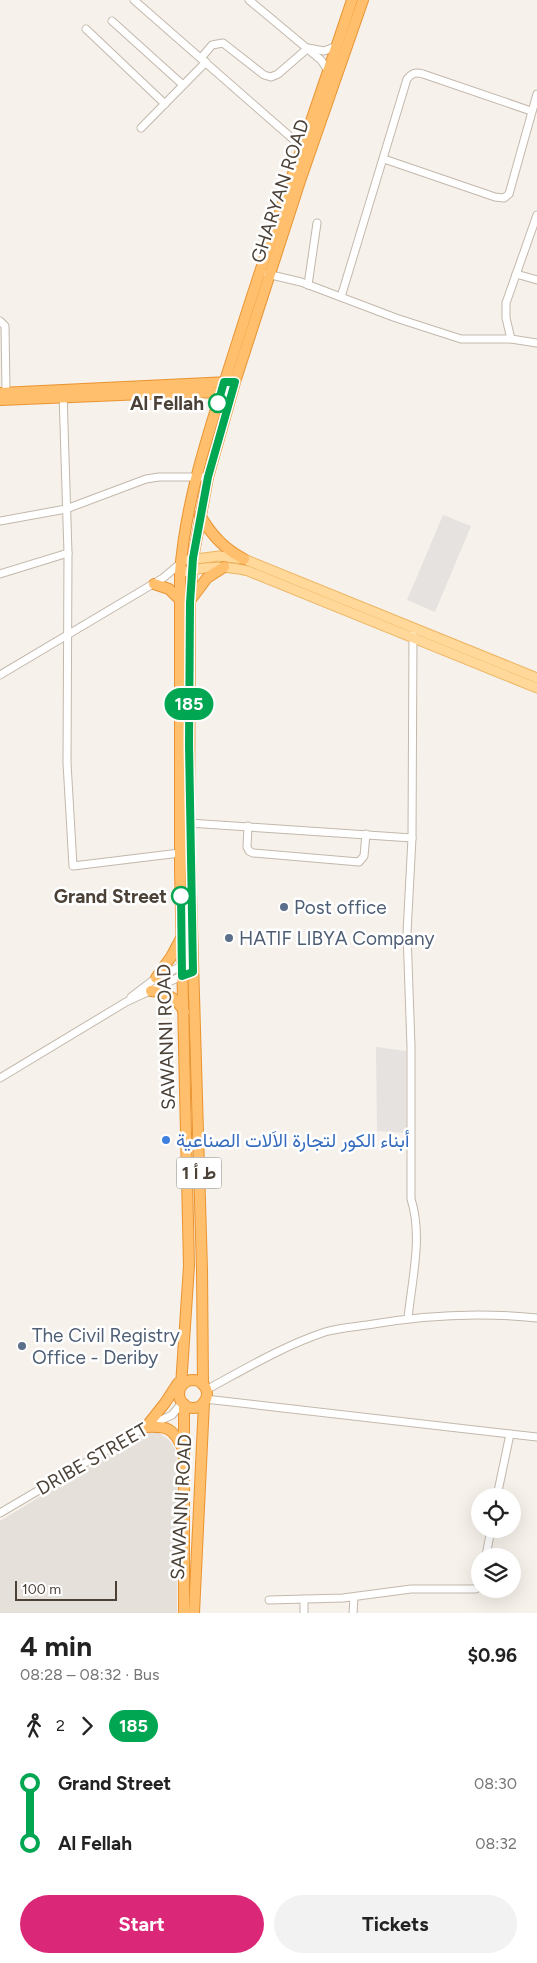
<!DOCTYPE html>
<html lang="en">
<head>
<meta charset="utf-8">
<style>
  body { margin:0; font-family:Figtree,Vazirmatn,sans-serif; background:#f2f2f2; color:#222; height:100vh; display:flex; flex-direction:column; font-size:19px; white-space:nowrap }
  * { box-sizing:border-box; margin:0 }
  p { font-size:16px; color:#767676 }
  .icon { flex:none; width:28px; height:28px; fill:none; stroke:currentColor; stroke-width:2; stroke-linecap:round; stroke-linejoin:round }
  .map { position:relative; height:1613px; overflow:hidden }
  .sheet { display:flex; flex-direction:column; background:#fff; flex:1 }
  .sheet>* { flex:none }
  .badge { padding:0 10px; border-radius:16px; font-size:18px; line-height:32px }
  .fabs { position:absolute; left:471px; top:1488px; display:grid; gap:10px }
  .fabs a { display:grid; place-items:center; width:50px; height:50px; border-radius:50%; background:#fff; box-shadow:0 5px 20px #0002; font-size:25px }
  .scale { position:absolute; left:15px; bottom:12px; width:102px; box-sizing:border-box; padding-left:5px; border:2px solid #4b4137; border-top:0; font-size:14px; line-height:18px; white-space:nowrap; color:#4b4137; -webkit-text-stroke:4px #fff; paint-order:stroke }
  .map>.badge { position:absolute; translate:-50% -50%; box-shadow:0 0 0 2px #fff }
  .legs { display:flex; align-items:center; gap:8px; height:55px; padding:0 20px; font-size:16px }
  .legs p { margin-inline-start:auto }
  .overview { display:flex; align-items:center; justify-content:space-between; height:85px; padding:0 20px }
  h1 { font-size:28px; font-weight:700; line-height:38px }
  .primary-button { display:flex; gap:10px; margin-top:auto; padding:10px 20px }
  .primary-button a { flex:1; height:58px; border-radius:30px; background:#db2777; color:#fff; font-size:20px; font-weight:700; line-height:58px; text-align:center }
  .primary-button a+a { background:#f2f2f2; color:#222 }
  ul { padding:0 20px; list-style:none }
  li { display:flex; align-items:center; gap:18px; height:60px; font-size:19px }
  li i { display:grid; place-items:center; width:8px; height:100%; margin:0 6px; background:currentColor }
  li i::after { content:''; width:12px; height:12px; margin:-6px; border:4px solid; border-radius:50%; background:#fff }
  li p { margin-inline-start:auto }
  li:first-child i { background:linear-gradient(#0000 50%,currentColor 0) }
  li:last-child i { background:linear-gradient(currentColor 50%,#0000 0) }
  .map>svg:first-child { display:block }
</style>
</head>
<body>
<div class="map">
<svg width="537" height="1613" viewBox="0 0 537 1613">
  <rect width="100%" height="100%" fill="#f6f1ea"/>
  <!-- industrial -->
  <polygon fill="#e6e0db" points="147,1432 159,1433 169,1440 175,1449 178,1459 177,1613 0,1613 0,1521"/>
  <!-- parking -->
  <g fill="#e5e2df">
    <polygon points="443,515 471,526 435,612 407,600"/>
    <polygon points="376,1047 406,1051 406,1133 377,1131"/>
  </g>
  <g fill="none" stroke-linecap="round" stroke-linejoin="round">
    <defs>
      <g id="minor">
        <polyline points="134,0 302,147"/>
        <polyline points="249,0 321,60 329,72"/>
        <polyline points="112,21 183,85"/>
        <polyline points="86,29 165,104"/>
        <polyline points="201,58 212,45 223,43 264,75 271,77 278,74 308,48 324,51 337,46"/>
        <polyline points="141,128 206,62"/>
        <polyline points="384,159 495,197 504,198 509,194 537,94"/>
        <polyline points="267,274 301,282 396,318 461,339 511,339 537,343"/>
        <polyline points="516,274 537,280"/>
        <polyline points="308,285 317,223"/>
        <path d="M341,297L407,79C412,73 415,72 423,74L531,111"/>
        <polyline points="0,321 5,326 6,392"/>
        <polyline points="511,339 506,318 506,303 537,215"/>
        <polyline points="63,393 68,553 67,763 73,866 180,853"/>
        <polyline points="0,521 66,509 146,479 159,477 208,477"/>
        <polyline points="0,574 68,553"/>
        <polyline points="0,675 163,578 181,563"/>
        <polyline points="189,823 412,838"/>
        <polyline points="248,826 247,847 249,851 253,853 359,862 364,856 366,834"/>
        <polyline points="131,997 156,978 186,964"/>
        <polyline points="0,1078 126,1002 186,974"/>
        <path d="M408,1318C412,1279 423,1236 411,1199V1046L407,933L412,838L413,635"/>
        <path d="M206,1390C245,1369 283,1346 325,1332C338,1328 353,1327 367,1325C423,1315 480,1312 537,1318"/>
        <polyline points="205,1399 537,1437"/>
        <polyline points="497,1496 510,1434"/>
        <polyline points="0,1513 146,1427 172,1415 182,1403"/>
        <polyline points="486,1556 491,1529"/>
        <polyline points="304,1599 304,1613"/>
        <polyline points="269,1600 343,1598 411,1589 476,1589 480,1586"/>
        <polyline points="353,1613 354,1597"/>
      </g>
      <g id="major">
        <polyline points="188,560 219,556 244,559 537,678"/>
        <path d="M180,573C203,566 225,565 248,571L537,688"/>
      </g>
      <g id="highway">
        <polyline points="0,393 229,382"/>
        <polyline points="0,400 192,392 226,393"/>
        <path d="M200,515C211,535 224,549 244,559"/>
        <polyline points="154,584 169,589 181,601"/>
        <polyline points="192,598 207,578 224,567"/>
        <polyline points="156,978 171,957 180,940"/>
        <path d="M151,991C167,992 177,998 184,1012"/>
        <circle cx="193" cy="1394" r="14"/>
        <polyline points="203,1385 202,1270 189,823 190,603 193,558 208,477 235,382 301,178 363,0"/>
        <path d="M181,1386L189,1266L180,869V573C186,494 213,419 237,343C273,228 314,115 352,0"/>
        <polyline points="146,1427 165,1403 178,1383"/>
        <path d="M146,1427C167,1426 173,1428 182,1447"/>
        <polyline points="184,1613 184,1404"/>
        <polyline points="194,1613 204,1402"/>
      </g>
    </defs>
    <!-- minor casing -->
    <use href="#minor" stroke="#c3b8ac" stroke-width="9"/>
    <!-- major casing -->
    <use href="#major" stroke="#eeb561" stroke-width="11"/>
    <!-- highway casing -->
    <use href="#highway" stroke="#ea9330" stroke-width="12"/>
    <!-- minor -->
    <use href="#minor" stroke="#fff" stroke-width="7"/>
    <!-- major -->
    <use href="#major" stroke="#ffd89a" stroke-width="9"/>
    <!-- highway -->
    <use href="#highway" stroke="#ffbf6c" stroke-width="10"/>
  </g>
  <g fill="none" stroke-linecap="round" stroke-linejoin="round">
    <defs>
      <polyline id="line-1" points="181,896 182,976 193,972 189,744 190,603 193,558 208,477 235,382 224,382 218,403"/>
    </defs>
    <!-- line-1 casing -->
    <use href="#line-1" stroke="#fff" stroke-width="11"/>
    <!-- line-1 -->
    <use href="#line-1" stroke="#00a651" stroke-width="8"/>
  </g>
  <!-- markers -->
  <g fill="#fff" stroke="#00a651" stroke-width="2.5">
    <circle cx="218" cy="403" r="9"/>
    <circle cx="181" cy="896" r="9"/>
  </g>
  <g fill="#5c6f8a" stroke="#fff" stroke-width="2">
    <circle cx="284" cy="907" r="5"/>
    <circle cx="229" cy="938" r="5"/>
    <circle cx="22" cy="1346" r="5"/>
  </g>
  <circle fill="#3f7fe0" stroke="#fff" stroke-width="2" cx="166" cy="1140" r="5"/>
  <g text-anchor="middle" dominant-baseline="central" stroke-width="5" stroke-linejoin="round" paint-order="stroke">
    <!-- shield labels -->
    <rect fill="#fff" stroke="#817a73" stroke-width="1" x="176.5" y="1157.5" width="45" height="31" rx="4"/>
    <g font-size="18" font-weight="bold" fill="#4b4137">
      <text x="199" y="1173">ط أ 1</text>
    </g>
    <!-- street labels -->
    <g font-size="19" fill="#4b4137" stroke="#fff">
      <text transform="translate(280 191) rotate(-72)">GHARYAN ROAD</text>
      <text transform="translate(166 1037) rotate(-92)">SAWANNI ROAD</text>
      <text transform="translate(92 1459) rotate(-30)">DRIBE STREET</text>
      <text transform="translate(181 1507) rotate(-87)">SAWANNI ROAD</text>
    </g>
    <!-- stop labels -->
    <g font-size="19" font-weight="bold" fill="#4b4137" stroke="#fff" text-anchor="end">
      <text x="204" y="403">Al Fellah</text>
      <text x="167" y="896">Grand Street</text>
    </g>
    <!-- service labels -->
    <g font-size="19" fill="#4e5e75" stroke="#fff" text-anchor="start">
      <text x="294" y="907">Post office</text>
      <text x="239" y="938">HATIF LIBYA Company</text>
      <text x="32" y="1335">The Civil Registry<tspan x="32" dy="22">Office - Deriby</tspan></text>
    </g>
    <!-- shop labels -->
    <g font-size="19" fill="#366cbe" stroke="#fff" text-anchor="start">
      <text x="176" y="1140">أبناء الكور لتجارة الاَلات الصناعية</text>
    </g>
  </g>
</svg>
<div class="fabs">
<a><svg class="icon" aria-label="locate" viewBox="0 0 24 24"><circle cx="12" cy="12" r="6"/><path d="M12 2v4M12 18v4M2 12h4M18 12h4"/></svg></a>
<a><svg class="icon" aria-label="layers" viewBox="0 0 24 24"><path d="M12 4l9 5-9 5-9-5zM3 14l9 5 9-5"/></svg></a>
</div>
<div class="scale">100 m</div>
<b class="badge" style="left:189px;top:704px;background:#00a651;color:#fff">185</b>
</div>
<section class="sheet">
<div class="overview"><div><h1>4 min</h1><p>08:28 – 08:32 · Bus</p></div><b>$0.96</b></div>
<div class="legs"><svg class="icon" aria-label="walk" viewBox="0 0 24 24"><circle cx="13" cy="4" r="2"/><path d="M13 8l-2 6 4 7M11 14l-3 7M7 12l3-4h3l4 4"/></svg>2<svg class="icon" aria-label="forward" viewBox="0 0 24 24"><path d="M9 5l7 7-7 7"/></svg><b class="badge" style="background:#00a651;color:#fff">185</b></div>
<ul>
<li><i style="color:#00a651"></i><b>Grand Street</b><p>08:30</p></li>
<li><i style="color:#00a651"></i><b>Al Fellah</b><p>08:32</p></li>
</ul>
<div class="primary-button"><a>Start</a><a>Tickets</a></div>
</section>
</body>
</html>
